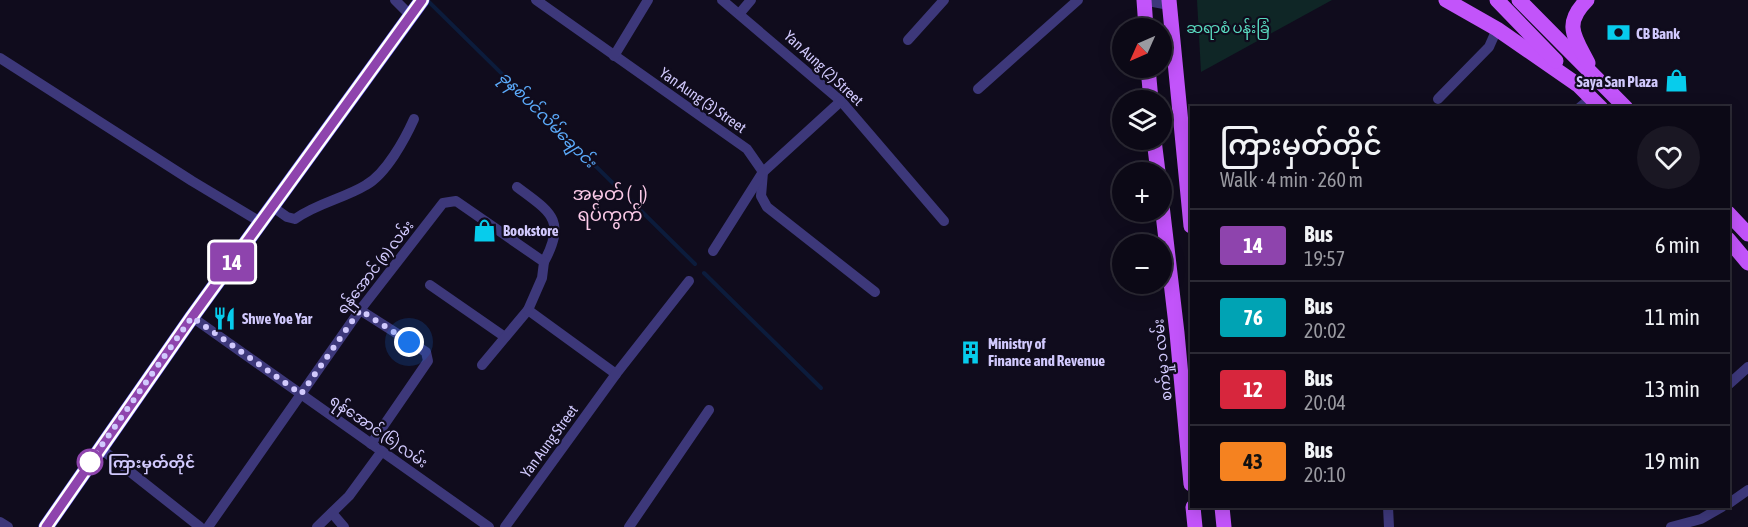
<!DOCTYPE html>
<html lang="en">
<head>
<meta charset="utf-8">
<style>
  body { margin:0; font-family:"Asap Condensed","Noto Sans Myanmar",sans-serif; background:#1a1723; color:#f1f3f6; height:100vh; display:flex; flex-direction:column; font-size:22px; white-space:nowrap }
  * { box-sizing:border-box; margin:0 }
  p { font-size:20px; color:#9a9aa1 }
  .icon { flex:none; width:33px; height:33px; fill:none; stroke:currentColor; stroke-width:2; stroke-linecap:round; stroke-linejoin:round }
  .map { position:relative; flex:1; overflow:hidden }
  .details { position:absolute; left:1190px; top:106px; width:540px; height:402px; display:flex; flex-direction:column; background:#0c0916; border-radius:0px; box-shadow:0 3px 15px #0003,0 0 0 2px #2c2a35 }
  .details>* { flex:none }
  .badge { padding:0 12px; border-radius:4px; font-size:21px; line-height:39px }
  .needle { width:39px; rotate:225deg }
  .fabs { position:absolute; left:1112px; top:18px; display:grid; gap:12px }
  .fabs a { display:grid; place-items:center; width:60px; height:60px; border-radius:50%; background:#0c0916; box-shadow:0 3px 15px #0003,0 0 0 2px #2c2a35; font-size:30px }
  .you { position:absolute; width:30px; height:30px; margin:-15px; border:4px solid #fff; border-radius:50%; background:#1a73e8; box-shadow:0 0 0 9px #1a73e833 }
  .map>.badge { position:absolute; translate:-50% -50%; box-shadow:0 0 0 3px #fff }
  .round { display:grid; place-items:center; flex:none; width:63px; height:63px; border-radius:32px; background:#1a1723 }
  .head { display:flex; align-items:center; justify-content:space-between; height:102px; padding:0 30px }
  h1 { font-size:28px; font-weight:600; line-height:45px }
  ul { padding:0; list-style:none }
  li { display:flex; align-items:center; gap:18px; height:72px; padding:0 30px; border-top:2px solid #2c2a35 }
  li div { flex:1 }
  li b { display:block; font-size:22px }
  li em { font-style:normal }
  li .badge { min-width:66px; font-weight:700; text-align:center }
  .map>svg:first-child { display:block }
</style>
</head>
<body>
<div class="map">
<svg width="1748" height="527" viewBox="0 0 1748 527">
  <rect width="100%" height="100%" fill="#100c1d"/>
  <!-- green -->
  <polygon fill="#0f2626" points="1197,0 1332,0 1201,72"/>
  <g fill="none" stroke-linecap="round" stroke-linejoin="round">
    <!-- stream -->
    <g stroke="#0c1c3c" stroke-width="4">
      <polyline points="427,0 695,264"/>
      <polyline points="704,273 821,388"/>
    </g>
    <!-- street -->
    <g stroke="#3d387a" stroke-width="10">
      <polyline points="395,0 411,16"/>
      <polyline points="536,0 747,149 763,172 761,196 767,207 875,292"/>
      <polyline points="722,0 841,101 944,221"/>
      <polyline points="1143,0 1169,5"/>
      <polyline points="740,13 751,0"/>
      <polyline points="908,40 944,0"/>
      <polyline points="614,56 648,0"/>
      <polyline points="0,58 192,181 262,223"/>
      <polyline points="978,89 1078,0"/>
      <polyline points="1438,99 1489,47 1497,29"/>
      <polyline points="1579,108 1591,98"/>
      <path d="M517,187C550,212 567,219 544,262"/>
      <path d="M273,207L287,217L295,219C317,203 343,199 366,185C386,174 405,139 414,119"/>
      <polyline points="713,251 763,172 841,101"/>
      <polyline points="430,285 505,337"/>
      <polyline points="360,310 426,352 428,361 371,444"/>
      <polyline points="192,317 489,527"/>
      <polyline points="482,365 528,310"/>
      <polyline points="1728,385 1748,367"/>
      <polyline points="100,448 200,527"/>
      <polyline points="1728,504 1748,490"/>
      <polyline points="1388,507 1389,527"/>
      <polyline points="332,513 344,527"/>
      <polyline points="0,522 8,527"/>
      <polyline points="208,527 360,310 443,203 456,201 544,262 542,278 528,310 616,374"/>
      <polyline points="317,527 349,496 382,451"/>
      <polyline points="505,527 616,374 689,281"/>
      <polyline points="629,527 709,410"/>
      <polyline points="1671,527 1701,519 1722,507"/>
    </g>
    <!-- secondary -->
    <polyline stroke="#6d64fa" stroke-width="15" points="46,527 192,317 422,0"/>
    <!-- primary -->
    <g stroke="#c254fa" stroke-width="15">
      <polyline points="1144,0 1146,28"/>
      <polyline points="1169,0 1191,226"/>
      <polyline points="1446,0 1497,29 1578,85 1601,108"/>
      <polyline points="1497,0 1556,61"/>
      <polyline points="1519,0 1626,108"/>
      <path d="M1587,0C1563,24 1574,36 1588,63"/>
      <polyline points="1148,68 1151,100"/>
      <polyline points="1154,140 1158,172"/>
      <polyline points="1161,197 1177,333 1191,484"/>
      <polyline points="1728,213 1748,234"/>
      <polyline points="1728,239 1748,263"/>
      <polyline points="1193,507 1195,527"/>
      <polyline points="1222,507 1224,527"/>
    </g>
  </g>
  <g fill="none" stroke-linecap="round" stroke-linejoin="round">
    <defs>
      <polyline id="line" points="46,527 192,317 422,0"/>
    </defs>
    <!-- line casing -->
    <use href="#line" stroke="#fff" stroke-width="14"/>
    <!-- line -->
    <use href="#line" stroke="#8e44ad" stroke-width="9"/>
    <!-- walk -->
    <polyline stroke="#d1c9fd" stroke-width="6" stroke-dasharray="0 10.8" points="90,462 192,317 301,394 360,310 409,342"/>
  </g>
  <!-- icons -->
  <defs>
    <symbol id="bank-bare" viewBox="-9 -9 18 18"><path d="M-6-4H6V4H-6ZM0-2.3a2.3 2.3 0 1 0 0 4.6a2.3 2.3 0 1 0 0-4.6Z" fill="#07ccec" stroke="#100c1d" stroke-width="2.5" paint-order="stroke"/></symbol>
    <symbol id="shop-bare" viewBox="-9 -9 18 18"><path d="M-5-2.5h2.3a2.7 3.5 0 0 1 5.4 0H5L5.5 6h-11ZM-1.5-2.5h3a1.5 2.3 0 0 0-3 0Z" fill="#07ccec" stroke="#100c1d" stroke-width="2.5" paint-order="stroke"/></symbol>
    <symbol id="restaurant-bare" viewBox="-9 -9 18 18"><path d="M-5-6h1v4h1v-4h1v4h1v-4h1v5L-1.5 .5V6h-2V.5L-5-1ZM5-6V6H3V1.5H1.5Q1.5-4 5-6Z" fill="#07ccec" stroke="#100c1d" stroke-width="2.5" paint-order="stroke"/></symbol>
    <symbol id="building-bare" viewBox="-9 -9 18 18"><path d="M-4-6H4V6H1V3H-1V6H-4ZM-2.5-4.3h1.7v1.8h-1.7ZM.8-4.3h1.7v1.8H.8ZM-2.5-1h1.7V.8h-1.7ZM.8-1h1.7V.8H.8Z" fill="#07ccec" stroke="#100c1d" stroke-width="2.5" paint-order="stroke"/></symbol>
  </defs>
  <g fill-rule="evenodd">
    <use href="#bank-bare" x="1602" y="16" width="33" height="33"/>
    <use href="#shop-bare" x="1660" y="64" width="33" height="33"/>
    <use href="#shop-bare" x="468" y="214" width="33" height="33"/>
    <use href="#restaurant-bare" x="208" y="302" width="33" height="33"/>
    <use href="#building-bare" x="954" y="336" width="33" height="33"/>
  </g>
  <!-- markers -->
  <circle fill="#fff" stroke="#8e44ad" stroke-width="3" cx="90" cy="462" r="12"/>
  <g text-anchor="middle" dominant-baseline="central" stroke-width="4.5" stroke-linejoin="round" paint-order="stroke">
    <!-- park labels -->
    <g font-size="15" fill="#59dabf" stroke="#100c1d">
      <text x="1228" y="27">ဆရာစံ ပန်းခြံ</text>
    </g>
    <!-- poi labels -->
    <g font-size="15" font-weight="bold" fill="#d1c9fd" stroke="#100c1d" text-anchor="start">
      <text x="1636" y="33">CB Bank</text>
      <text x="1658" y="81" text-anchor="end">Saya San Plaza</text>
      <text x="503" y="230">Bookstore</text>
      <text x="242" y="318">Shwe Yoe Yar</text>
      <text x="988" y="343">Ministry of<tspan x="988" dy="17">Finance and Revenue</tspan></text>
    </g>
    <!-- street labels -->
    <g font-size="15" fill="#d1c9fd" stroke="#100c1d">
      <text transform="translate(824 68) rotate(43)">Yan Aung (2) Street</text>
      <text transform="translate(703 100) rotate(35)">Yan Aung (3) Street</text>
      <text transform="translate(375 267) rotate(-52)">ရန်အောင် (၈) လမ်း</text>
      <text transform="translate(1162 360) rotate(-96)">စက်မှု ၁ လမ်း</text>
      <text transform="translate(379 431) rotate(35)">ရန်အောင် (၆) လမ်း</text>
      <text transform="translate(549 441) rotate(-54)">Yan Aung Street</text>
    </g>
    <!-- stop labels -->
    <g font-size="15" font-weight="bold" fill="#d1c9fd" stroke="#100c1d" text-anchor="start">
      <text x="108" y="462">ကြားမှတ်တိုင်</text>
    </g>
    <!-- water labels -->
    <g font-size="16" font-style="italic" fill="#5baafa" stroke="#100c1d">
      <text transform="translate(548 119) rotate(45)">ခုနစ်ပင်လိမ်ချောင်း</text>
    </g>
    <!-- quarter labels -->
    <g font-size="18" fill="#fdcbe9" stroke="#100c1d">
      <text x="610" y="193">အမှတ် (၂)<tspan x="610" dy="21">ရပ်ကွက်</tspan></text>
    </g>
  </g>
</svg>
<div class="fabs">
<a><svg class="needle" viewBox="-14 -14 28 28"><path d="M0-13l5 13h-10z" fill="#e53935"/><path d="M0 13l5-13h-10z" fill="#9a9aa1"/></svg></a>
<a><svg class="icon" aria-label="layers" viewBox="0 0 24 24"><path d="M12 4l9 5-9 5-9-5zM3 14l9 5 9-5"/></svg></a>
<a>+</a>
<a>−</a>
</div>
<div class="you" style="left:409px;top:342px"></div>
<b class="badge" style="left:232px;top:262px;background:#8e44ad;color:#fff">14</b>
<section class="details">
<div class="head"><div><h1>ကြားမှတ်တိုင်</h1><p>Walk · 4 min · 260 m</p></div><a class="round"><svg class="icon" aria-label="heart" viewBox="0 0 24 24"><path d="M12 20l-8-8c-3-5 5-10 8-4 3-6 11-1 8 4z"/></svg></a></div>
<ul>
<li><span class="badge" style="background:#8e44ad;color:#fff">14</span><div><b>Bus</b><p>19:57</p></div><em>6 min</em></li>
<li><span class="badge" style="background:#00a3b4;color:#fff">76</span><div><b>Bus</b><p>20:02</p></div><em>11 min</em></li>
<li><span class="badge" style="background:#d7263d;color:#fff">12</span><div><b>Bus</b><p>20:04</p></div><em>13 min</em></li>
<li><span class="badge" style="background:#f58220;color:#111">43</span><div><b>Bus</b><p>20:10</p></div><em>19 min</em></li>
</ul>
</section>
</div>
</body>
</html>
